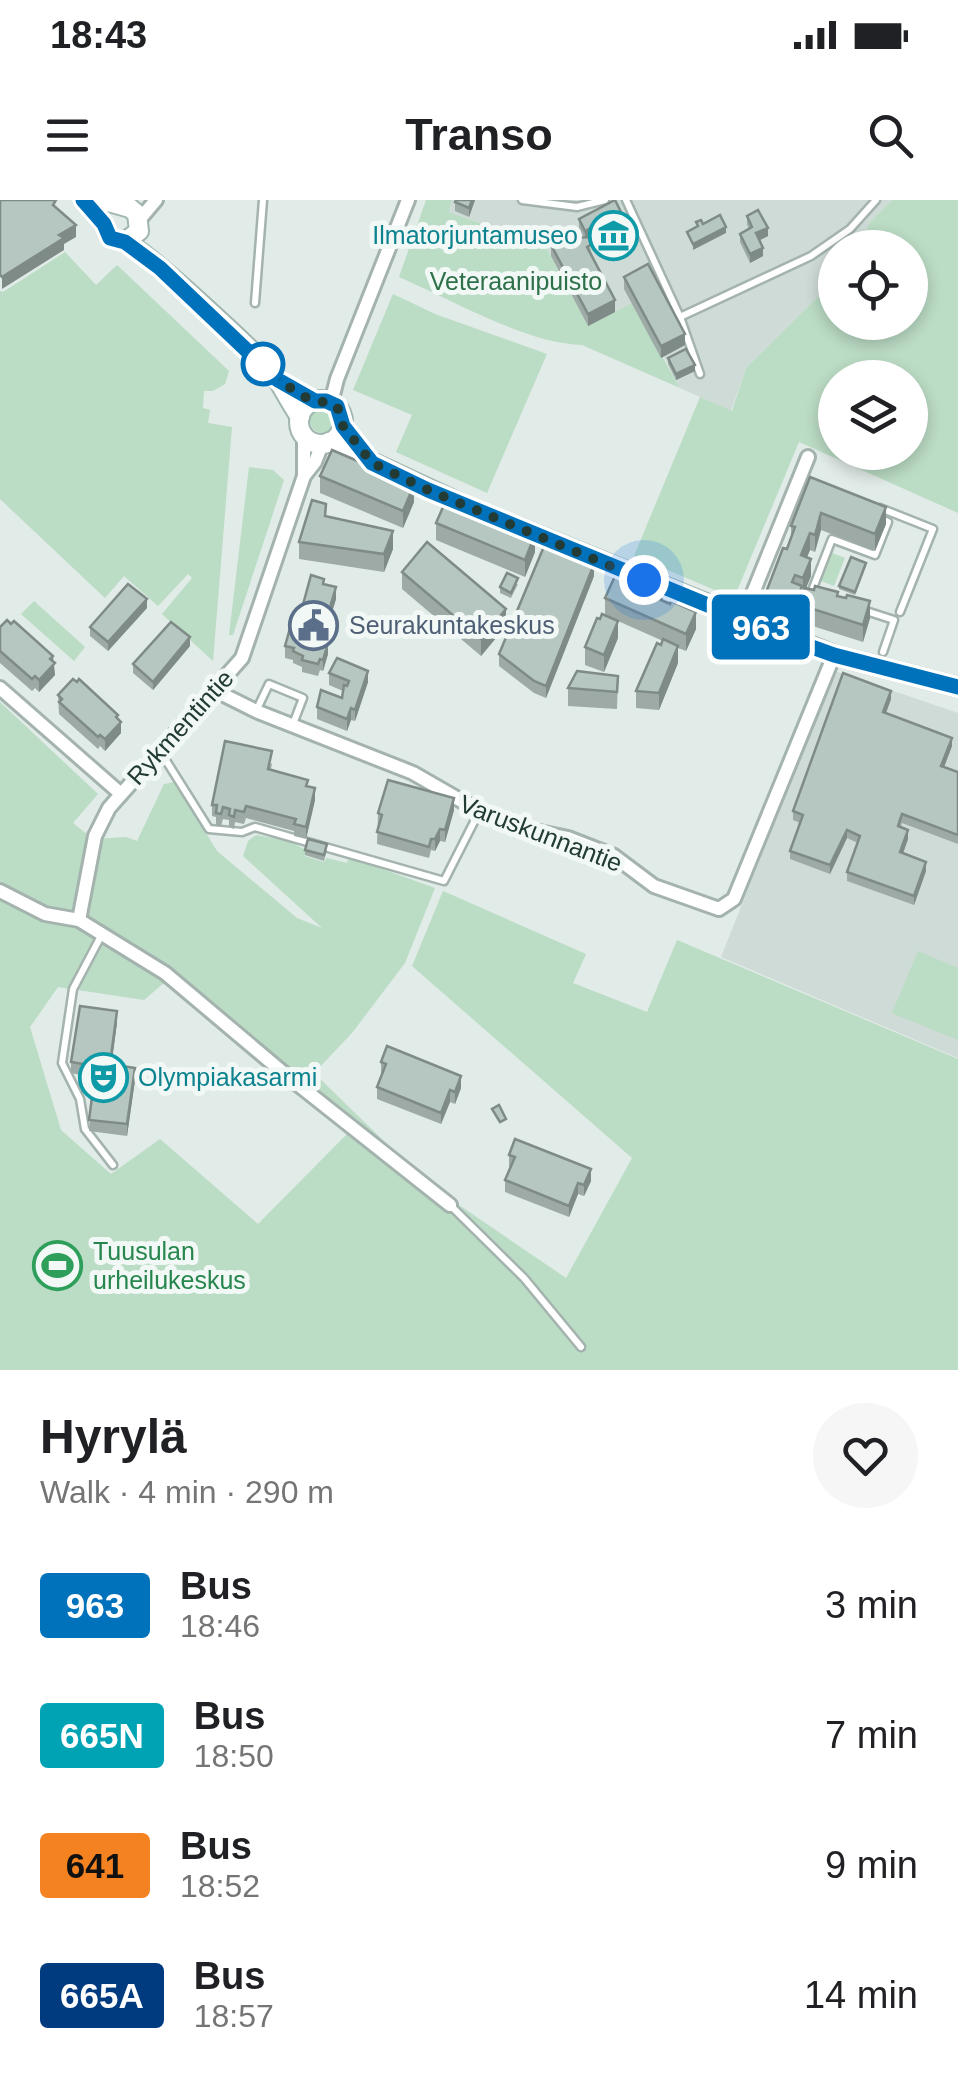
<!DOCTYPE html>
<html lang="en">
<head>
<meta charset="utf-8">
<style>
  body { margin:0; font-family:Arial,sans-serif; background:#f6f6f6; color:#202124; height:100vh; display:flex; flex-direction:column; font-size:38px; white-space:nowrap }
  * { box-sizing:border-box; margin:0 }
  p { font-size:32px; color:#757577 }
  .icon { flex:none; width:55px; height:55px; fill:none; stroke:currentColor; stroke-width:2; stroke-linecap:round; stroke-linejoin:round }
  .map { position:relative; height:1170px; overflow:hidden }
  .sheet { display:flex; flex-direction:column; background:#fff; flex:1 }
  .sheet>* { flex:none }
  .badge { padding:0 20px; border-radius:8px; font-size:35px; line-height:65px }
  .buttons { position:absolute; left:818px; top:30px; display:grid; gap:20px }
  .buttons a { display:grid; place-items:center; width:110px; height:110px; border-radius:50%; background:#fff; box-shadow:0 5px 15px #0003; font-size:50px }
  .you { position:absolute; width:50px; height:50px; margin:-25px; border:8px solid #fff; border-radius:50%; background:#1a73e8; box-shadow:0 0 0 15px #1a73e833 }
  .map>.badge { position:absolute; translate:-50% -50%; box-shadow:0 0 0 5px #fff }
  .round { display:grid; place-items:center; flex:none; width:105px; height:105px; border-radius:52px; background:#f6f6f6 }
  .head { display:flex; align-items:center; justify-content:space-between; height:170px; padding:0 40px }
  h1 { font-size:48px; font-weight:700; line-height:75px }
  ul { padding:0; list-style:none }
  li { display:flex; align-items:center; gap:30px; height:130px; padding:0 40px }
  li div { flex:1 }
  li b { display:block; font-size:38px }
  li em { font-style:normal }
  li .badge { min-width:110px; font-weight:700; text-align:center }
  .status { display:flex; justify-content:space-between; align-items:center; height:70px; padding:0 50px; background:#fff; direction:ltr }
  .status svg { height:28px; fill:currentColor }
  header { display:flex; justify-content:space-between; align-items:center; height:130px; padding:0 40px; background:#fff; font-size:45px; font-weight:700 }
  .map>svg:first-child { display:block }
</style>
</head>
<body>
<div class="status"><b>18:43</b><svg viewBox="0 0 49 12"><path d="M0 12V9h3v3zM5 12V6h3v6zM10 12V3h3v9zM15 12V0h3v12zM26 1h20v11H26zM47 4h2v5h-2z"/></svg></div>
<header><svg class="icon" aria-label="menu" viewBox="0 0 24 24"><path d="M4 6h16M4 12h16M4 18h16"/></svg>Transo<svg class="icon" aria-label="search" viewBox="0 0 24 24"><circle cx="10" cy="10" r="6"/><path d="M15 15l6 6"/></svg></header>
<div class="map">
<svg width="958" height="1170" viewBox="0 0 958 1170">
  <rect width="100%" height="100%" fill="#e1ebe7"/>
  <!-- built -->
  <g fill="#cfdbd6">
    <polygon points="452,0 892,0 871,21 857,47 835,48 835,80 746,168 731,211 680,188 664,157 588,126 546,47 449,12"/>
    <polygon points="835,471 958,513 958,858 721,757"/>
  </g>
  <!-- green -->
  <g fill="#bbdcc5" fill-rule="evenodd">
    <path d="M426,0H452L449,12L546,47L588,126L632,103L680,188L582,145C526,144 451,99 399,77Z"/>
    <path d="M892,0H958V313L799,242L734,398L634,356L700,197L732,211L746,168L835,80V122H910V48L857,47L871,21ZM835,178H910V252H835Z"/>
    <polygon points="65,52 96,85 117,65 229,171 225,184 213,191 204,191 203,208 210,210 208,223 232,227 213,461 162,414 192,378 188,374 158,406 124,376 105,398 0,299 0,91 3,92"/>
    <polygon points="393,94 435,114 547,154 487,293 396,252 412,215 353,190"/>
    <circle cx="322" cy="221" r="12"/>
    <polygon points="249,267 273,270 284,280 233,435 229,435"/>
    <polygon points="827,351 845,358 834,386 816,379"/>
    <polygon points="34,401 85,447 74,461 21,414"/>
    <path d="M0,502L98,594L73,623L93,639L126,637L137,641L164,584L175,582L217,651L297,718L322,728L243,656L248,641L256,635L289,641L306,650L305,656L324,662L327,658L347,663L349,657L435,688L405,763L352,833L314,873L428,984L566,1078L632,958L412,766L443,691L586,754L573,783L647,812L677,740L958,859V1170H0ZM172,776L348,933L258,1024L160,939L111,974L61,930L30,827L58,787L144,800Z"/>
    <polygon points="918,751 958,768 958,840 892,813"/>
  </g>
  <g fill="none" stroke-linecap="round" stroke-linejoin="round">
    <defs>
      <g id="lane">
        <polyline points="522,0 577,7 605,0"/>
        <polyline points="626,0 680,117 700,174"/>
        <polyline points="255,103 263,0"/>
        <polyline points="680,117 811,56 850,29 876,0"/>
        <polyline points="880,308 933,329 900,412"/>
        <polyline points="816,394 811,393 832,339 875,355 888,322 881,319"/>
        <polyline points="866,411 894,420 883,452"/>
        <polyline points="257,509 269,484 303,498 293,524"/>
        <polyline points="160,551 209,629 242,632 255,627 444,681 479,612"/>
        <polyline points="101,736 73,789 62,863 80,899 85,929 113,965"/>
        <polyline points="450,1005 524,1078 581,1147"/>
      </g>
      <g id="street">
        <polyline points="140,19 156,0"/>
        <polyline points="331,203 337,179 408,0"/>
        <polyline points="304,276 304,235"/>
        <polyline points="742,420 808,257"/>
        <polyline points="0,488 121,594"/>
        <polyline points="214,490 256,511 413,573 479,611 525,629 568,638 614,656 654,686 719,709 734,699 834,455"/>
        <polyline points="0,691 45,714 79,720 165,773 286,875 450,1005"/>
        <polyline points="79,720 95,636 109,608 242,458 304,276 315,262 322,244"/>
      </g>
      <g id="secondary">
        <path d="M83,0L104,24L110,38C115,40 120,40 125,42C144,49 261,157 276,177C284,190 291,204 300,217"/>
        <polyline points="102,0 130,8 137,14 139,31 125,42"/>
        <circle cx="321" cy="222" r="22"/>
        <polyline points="329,242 466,306"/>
        <polyline points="513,325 834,455 958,487"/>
      </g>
    </defs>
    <!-- lane casing -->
    <use href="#lane" stroke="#a4b3ae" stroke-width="11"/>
    <!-- street casing -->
    <use href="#street" stroke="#a4b3ae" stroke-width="18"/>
    <!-- secondary casing -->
    <use href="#secondary" stroke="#a0b6af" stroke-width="22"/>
    <!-- lane -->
    <use href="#lane" stroke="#fff" stroke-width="6"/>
    <!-- street -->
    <use href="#street" stroke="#fff" stroke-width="12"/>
    <!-- secondary -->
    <use href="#secondary" stroke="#fff" stroke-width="18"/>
  </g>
  <!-- wall -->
  <g fill="#9daaa5">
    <polygon points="475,0 469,17 455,11 455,2"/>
    <polygon points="747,16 768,36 760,40 763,56 750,63 740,42 740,34 749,29 747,25"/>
    <polygon points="579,19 621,21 588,38 592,56 615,112 588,126 551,56 551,45 584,38 579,28"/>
    <polygon points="624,77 685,145 661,158 624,89"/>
    <polygon points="668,158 695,171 676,180 668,164"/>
    <polygon points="320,276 414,302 403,328 320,293"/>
    <polygon points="810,277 886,324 875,351 821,330 815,352 810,350 807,357 811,376 806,388 838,396 870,418 863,442 800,422 800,410 794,424 765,412 765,395 791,337 791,326"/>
    <polygon points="436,323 535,352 525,377 436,340"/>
    <polygon points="299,342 393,349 384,372 299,359"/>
    <polygon points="866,366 855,395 839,389 839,386"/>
    <polygon points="402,372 506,426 481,456 402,389"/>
    <polygon points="594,376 546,498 534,493 499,466 499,454"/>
    <polygon points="324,384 336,399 323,441 328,454 323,471 320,470 318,476 302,472 302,467 293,463 293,460 285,458 285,446 298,423"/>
    <polygon points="518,384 511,398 500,393 500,387"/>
    <polygon points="639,390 662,401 696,429 686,451 678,448 678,463 659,510 636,508 636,491 663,441 618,421 618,438 604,472 585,465 585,447 600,419 605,415 605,398"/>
    <polygon points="147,408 108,451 90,436 90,427"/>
    <polygon points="0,427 53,461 55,475 39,492 35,488 32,491 0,463"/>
    <polygon points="190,446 153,490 133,473 133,464"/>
    <polygon points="329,473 368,482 355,521 351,520 347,531 317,519 317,507 342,498 343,491 329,485"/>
    <polygon points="618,476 617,509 568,506 568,488"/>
    <polygon points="58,495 118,519 121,533 105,551 100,546 98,549 59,514"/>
    <polygon points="891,499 886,513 952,546 944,567 958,572 958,644 902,623 901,627 908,639 903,654 926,671 914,705 847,681 847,672 858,643 847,638 830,674 790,659 790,651 800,623 793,620 793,611"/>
    <polygon points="272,563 271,569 308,586 315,600 306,639 294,636 294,631 246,618 244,624 235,622 234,629 229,627 229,620 223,619 221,626 216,625 216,617 212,616 212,605"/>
    <polygon points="454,610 445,642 440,641 435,651 431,650 429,658 377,644 378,613"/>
    <polygon points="305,650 327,650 324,661 305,655"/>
    <polygon points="117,823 111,864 135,880 127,936 89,931 95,878 71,873 71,862"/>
    <polygon points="381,862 461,888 455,904 450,902 441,924 377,899 377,887 382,874 381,873"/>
    <polygon points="509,955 591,981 584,996 578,994 569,1017 505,992 505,980 511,967 509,967"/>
  </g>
  <!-- shaded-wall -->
  <g fill="#7f8b86">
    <polygon points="472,0 475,0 469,17 469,8"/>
    <polygon points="621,12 621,21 585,40 585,31"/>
    <polygon points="76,25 76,37 64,44 64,50 2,89 2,77 59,35"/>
    <polygon points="726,27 726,33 693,50 693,44"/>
    <polygon points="768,28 768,36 756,42 756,33"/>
    <polygon points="763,48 763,56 750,63 750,54"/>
    <polygon points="615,100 615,112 588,126 588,114"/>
    <polygon points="685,134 685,145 661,158 661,146"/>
    <polygon points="695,165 695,171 676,180 676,174"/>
    <polygon points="414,285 414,302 403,328 403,311"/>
    <polygon points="886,307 886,324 875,351 875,334"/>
    <polygon points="821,313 821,330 815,352 815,335"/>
    <polygon points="393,331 393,349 384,372 384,354"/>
    <polygon points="810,333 810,350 801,372 801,355"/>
    <polygon points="535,334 535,352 525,377 525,360"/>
    <polygon points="811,359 811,376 803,395 803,378"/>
    <polygon points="594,364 594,376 546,498 546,486"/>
    <polygon points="802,386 802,403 800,405 800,410 794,424 794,407"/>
    <polygon points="336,387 336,399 320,452 320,441"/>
    <polygon points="147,399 147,408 108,451 108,442"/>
    <polygon points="870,401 870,418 863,442 863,425"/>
    <polygon points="506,409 506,426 481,456 481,439"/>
    <polygon points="696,412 696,429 686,451 686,434"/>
    <polygon points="618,421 618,438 604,472 604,455"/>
    <polygon points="190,437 190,446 153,490 153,482"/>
    <polygon points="328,443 328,454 323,471 323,460"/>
    <polygon points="678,446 678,463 659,510 659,493"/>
    <polygon points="53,456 55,475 39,492 39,480"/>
    <polygon points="368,471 368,482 355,521 355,510"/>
    <polygon points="891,491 891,499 883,521 883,512"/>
    <polygon points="351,508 351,520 347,531 347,519"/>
    <polygon points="118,515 118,525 121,522 121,533 105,551 105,539"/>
    <polygon points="952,538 952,546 941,575 941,566"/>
    <polygon points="315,588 315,600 306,639 306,627"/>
    <polygon points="454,598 454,610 445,642 445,630"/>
    <polygon points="440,629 440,641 435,651 435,639"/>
    <polygon points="847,630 847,638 830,674 830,665"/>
    <polygon points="908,630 908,639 900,661 900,652"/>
    <polygon points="926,662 926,671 914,705 914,696"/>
    <polygon points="117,811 117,823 110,876 110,864"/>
    <polygon points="135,868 135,880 127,936 127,924"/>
    <polygon points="461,876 461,888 455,904 455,892"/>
    <polygon points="450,890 450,902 441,924 441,913"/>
    <polygon points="591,969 591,981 584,996 584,985"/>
    <polygon points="578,983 578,994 569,1017 569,1006"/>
  </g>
  <!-- building -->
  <g fill="#b6c6c0" stroke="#7f8b86" stroke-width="2.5">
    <polygon points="0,0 56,0 53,5 76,25 59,35 64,38 2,77 0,75"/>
    <polygon points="456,0 472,0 469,8 455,2"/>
    <polygon points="615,0 621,12 585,31 579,19"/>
    <polygon points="758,10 768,28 756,33 763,48 750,54 740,34 752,27 747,16"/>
    <polygon points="720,15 726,27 693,44 687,32 698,26 696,22 701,20 703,24"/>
    <polygon points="574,32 578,38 588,37 592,44 587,47 615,100 588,114 551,45"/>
    <polygon points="648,64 685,134 661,146 624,77"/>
    <polygon points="686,149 695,165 676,174 668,158"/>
    <polygon points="332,250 414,285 403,311 320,276"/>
    <polygon points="810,277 886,307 875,334 821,313 815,335 810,333 801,355 811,359 803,378 795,375 792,382 802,386 794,407 765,395 783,348 787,349 795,327 791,326"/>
    <polygon points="447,298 535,334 525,360 436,323"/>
    <polygon points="312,300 326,304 325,316 393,331 384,354 299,342"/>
    <polygon points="427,342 506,409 481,439 402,372"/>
    <polygon points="545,344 594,364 546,486 534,481 499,454"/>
    <polygon points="851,357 866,363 855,392 839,386"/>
    <polygon points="507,373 518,378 511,393 500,387"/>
    <polygon points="311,375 324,379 323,384 336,387 320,441 328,443 323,460 320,459 318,464 302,460 303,456 293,451 294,448 285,446 292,421 298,423"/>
    <polygon points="615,376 639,387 637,390 662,397 661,400 670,404 671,401 696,412 686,434 605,398"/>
    <polygon points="128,384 147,399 108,442 90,427"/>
    <polygon points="815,386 838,392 837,396 846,398 847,395 870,401 863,425 800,405 805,388 814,390"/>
    <polygon points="602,414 618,421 604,455 585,447 597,418 600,419"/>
    <polygon points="7,420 11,424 14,421 53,456 50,459 55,463 39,480 35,476 32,479 0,451 0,427"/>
    <polygon points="171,422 190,437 153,482 133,464"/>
    <polygon points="663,439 678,446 659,493 636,491 657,443 661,445"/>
    <polygon points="337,458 368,471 355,510 351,508 347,519 317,507 321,490 342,498 344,485 347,486 349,481 329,473"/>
    <polygon points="577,471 618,476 617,492 568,488"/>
    <polygon points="843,473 891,491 883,512 952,538 941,566 958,572 958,635 902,614 898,626 908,630 900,652 926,662 914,696 847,672 860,636 847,630 830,665 790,651 803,615 793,611"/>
    <polygon points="73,479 77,482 79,479 118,515 116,517 121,522 105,539 100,535 98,537 59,502 62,499 58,495"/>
    <polygon points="225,541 272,551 268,569 308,580 306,586 315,588 306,627 294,624 296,619 246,606 244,612 235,610 234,617 229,615 230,609 223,607 221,614 216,613 217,605 212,605"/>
    <polygon points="388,580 454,598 445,630 440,629 435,639 431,639 429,647 377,632 382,615 378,613"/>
    <polygon points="308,639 327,644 324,655 305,650"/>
    <polygon points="80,806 117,811 110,864 135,868 127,924 89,920 96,866 71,862"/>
    <polygon points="387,846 461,876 455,892 450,890 441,913 377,887 386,864 381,862"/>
    <polygon points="499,905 506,919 500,922 492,909"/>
    <polygon points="515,939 591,969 584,985 578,983 569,1006 505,980 515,957 509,955"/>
  </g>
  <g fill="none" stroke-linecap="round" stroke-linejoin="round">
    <defs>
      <polyline id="line" points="83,0 104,24 110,38 125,42 160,68 278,180 315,201 326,201 337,206 343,226 372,263 428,290 798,442 834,455 958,487"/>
    </defs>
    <!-- line casing -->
    <use href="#line" stroke="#fff" stroke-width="22"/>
    <!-- line -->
    <use href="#line" stroke="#0072bc" stroke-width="15"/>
    <!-- walk -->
    <path stroke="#223b35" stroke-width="10" stroke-dasharray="0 18" d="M263,164C276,177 294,193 312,200C321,203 328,201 337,206L343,226L372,263L428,290L644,380"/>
  </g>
  <!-- icons -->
  <defs>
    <symbol id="museum-ring" viewBox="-11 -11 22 22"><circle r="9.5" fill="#f1f8f5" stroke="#0f9aa8" stroke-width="1.5"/><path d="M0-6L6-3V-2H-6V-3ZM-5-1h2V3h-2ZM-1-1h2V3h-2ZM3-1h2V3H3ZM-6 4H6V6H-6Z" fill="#0f9aa8"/></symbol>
    <symbol id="civic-ring" viewBox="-11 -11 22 22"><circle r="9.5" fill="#f1f8f5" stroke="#5c6f8a" stroke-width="1.5"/><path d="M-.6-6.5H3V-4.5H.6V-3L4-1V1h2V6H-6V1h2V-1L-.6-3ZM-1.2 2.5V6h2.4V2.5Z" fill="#5c6f8a"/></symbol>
    <symbol id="theatre-ring" viewBox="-11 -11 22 22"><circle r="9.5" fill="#f1f8f5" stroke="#0f9aa8" stroke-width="1.5"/><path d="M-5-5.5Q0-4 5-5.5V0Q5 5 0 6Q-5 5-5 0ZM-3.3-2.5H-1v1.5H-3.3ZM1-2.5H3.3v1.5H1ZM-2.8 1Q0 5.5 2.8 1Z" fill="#0f9aa8"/></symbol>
    <symbol id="stadium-ring" viewBox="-11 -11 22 22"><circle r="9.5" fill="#f1f8f5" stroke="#2e9e5b" stroke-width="1.5"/><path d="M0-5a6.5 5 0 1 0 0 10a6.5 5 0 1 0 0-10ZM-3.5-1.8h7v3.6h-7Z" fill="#2e9e5b"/></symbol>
  </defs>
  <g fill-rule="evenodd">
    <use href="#museum-ring" x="586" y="8" width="55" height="55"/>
    <use href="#civic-ring" x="286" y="398" width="55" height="55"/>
    <use href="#theatre-ring" x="76" y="850" width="55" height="55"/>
    <use href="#stadium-ring" x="30" y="1038" width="55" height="55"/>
  </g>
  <!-- markers -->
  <circle fill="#fff" stroke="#0072bc" stroke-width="5" cx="263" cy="164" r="20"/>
  <g text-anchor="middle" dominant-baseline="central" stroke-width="10" stroke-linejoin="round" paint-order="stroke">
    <!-- culture labels -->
    <g font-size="25" fill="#0d838f" stroke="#f1f8f5" text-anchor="end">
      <text x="578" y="35">Ilmatorjuntamuseo</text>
      <text x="138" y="877" text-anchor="start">Olympiakasarmi</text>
    </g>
    <!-- park labels -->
    <g font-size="25" fill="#2e704a" stroke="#f1f8f5">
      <text x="516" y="81">Veteraanipuisto</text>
    </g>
    <!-- service labels -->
    <g font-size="25" fill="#4e5e75" stroke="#f1f8f5" text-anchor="start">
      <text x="349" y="425">Seurakuntakeskus</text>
    </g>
    <!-- street labels -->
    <g font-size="25" fill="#223b35" stroke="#f1f8f5">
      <text transform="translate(180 527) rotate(-48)">Rykmentintie</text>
      <text transform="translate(541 633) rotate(21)">Varuskunnantie</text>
    </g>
    <!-- leisure labels -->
    <g font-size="25" fill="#27864d" stroke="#f1f8f5" text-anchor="start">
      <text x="93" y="1051">Tuusulan<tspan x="93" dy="29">urheilukeskus</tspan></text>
    </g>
  </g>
</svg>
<div class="buttons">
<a><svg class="icon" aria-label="locate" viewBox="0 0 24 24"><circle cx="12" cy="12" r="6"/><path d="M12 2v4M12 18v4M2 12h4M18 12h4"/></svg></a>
<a><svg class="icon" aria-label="layers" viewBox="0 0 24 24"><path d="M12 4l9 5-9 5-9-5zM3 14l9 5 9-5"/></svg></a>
</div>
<div class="you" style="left:644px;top:380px"></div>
<b class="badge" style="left:761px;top:427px;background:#0072bc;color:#fff">963</b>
</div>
<section class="sheet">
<div class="head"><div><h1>Hyrylä</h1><p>Walk · 4 min · 290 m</p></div><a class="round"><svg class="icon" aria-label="heart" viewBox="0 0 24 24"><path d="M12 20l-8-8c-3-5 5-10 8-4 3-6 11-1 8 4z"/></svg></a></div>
<ul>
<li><span class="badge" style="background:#0072bc;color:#fff">963</span><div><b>Bus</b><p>18:46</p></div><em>3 min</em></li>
<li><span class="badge" style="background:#00a3b4;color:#fff">665N</span><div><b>Bus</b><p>18:50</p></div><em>7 min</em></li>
<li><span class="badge" style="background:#f58220;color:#111">641</span><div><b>Bus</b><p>18:52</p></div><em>9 min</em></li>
<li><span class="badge" style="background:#003b80;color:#fff">665A</span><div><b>Bus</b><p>18:57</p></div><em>14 min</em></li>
</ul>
</section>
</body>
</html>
